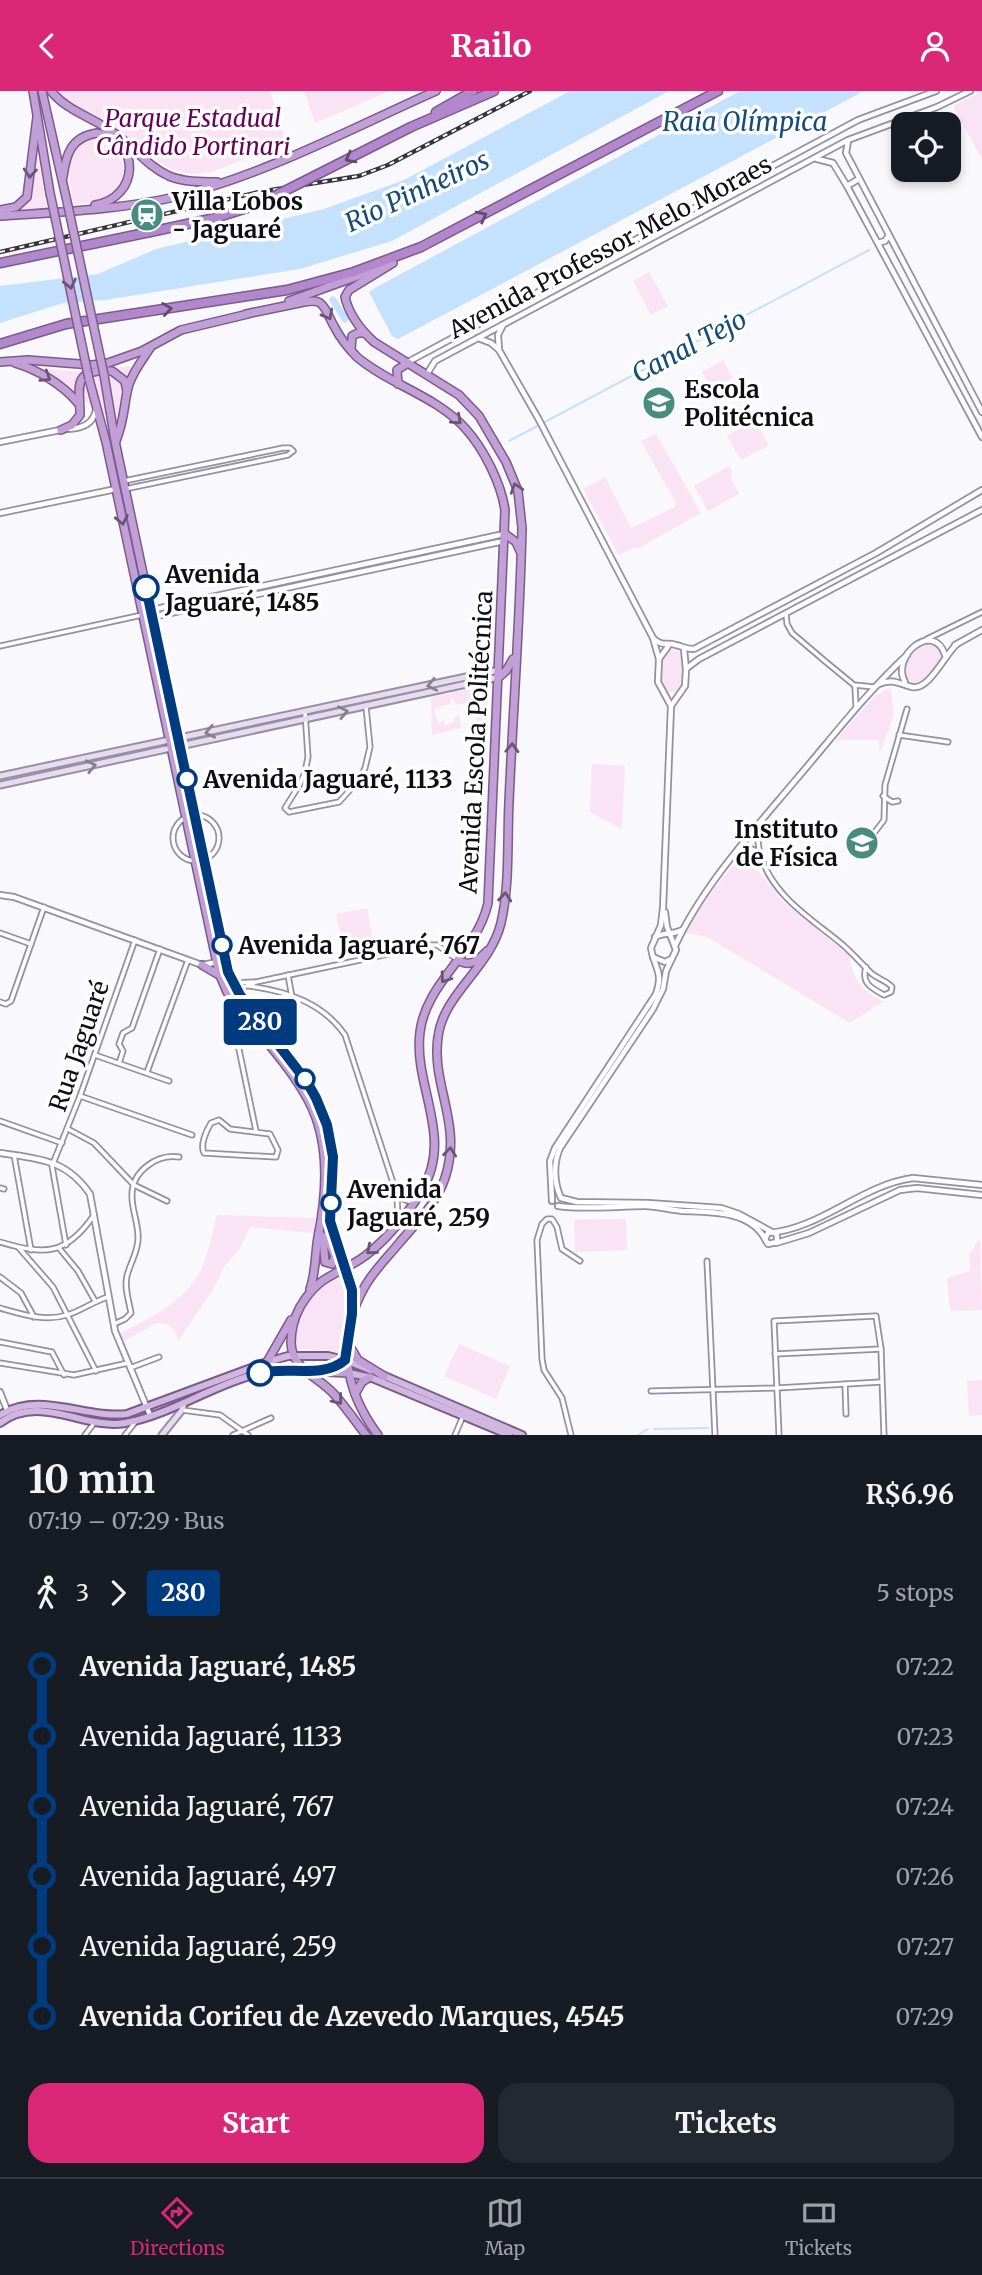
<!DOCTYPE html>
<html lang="en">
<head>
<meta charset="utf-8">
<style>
  body { margin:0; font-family:Merriweather,serif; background:#242831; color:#f1f3f6; height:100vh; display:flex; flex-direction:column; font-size:26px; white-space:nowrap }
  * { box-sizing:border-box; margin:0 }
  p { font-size:23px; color:#9ea1a6 }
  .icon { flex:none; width:38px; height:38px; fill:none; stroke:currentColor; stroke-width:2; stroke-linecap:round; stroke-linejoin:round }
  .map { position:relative; height:1344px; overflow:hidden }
  .drawer { display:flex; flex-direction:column; background:#171b24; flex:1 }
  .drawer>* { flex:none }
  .badge { padding:0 14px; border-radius:5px; font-size:24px; line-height:46px }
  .buttons { position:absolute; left:891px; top:21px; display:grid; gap:14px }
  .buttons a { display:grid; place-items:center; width:70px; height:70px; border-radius:14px; background:#171b24; box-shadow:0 4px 10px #0003; font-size:35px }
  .map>.badge { position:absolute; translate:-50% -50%; box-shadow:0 0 0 4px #fff }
  .legs { display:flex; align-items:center; gap:10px; height:77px; padding:0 28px; font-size:23px }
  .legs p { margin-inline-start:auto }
  .head { display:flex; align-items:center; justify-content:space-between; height:119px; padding:0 28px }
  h1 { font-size:38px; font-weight:700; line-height:52px }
  .primary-button { display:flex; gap:14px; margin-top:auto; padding:14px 28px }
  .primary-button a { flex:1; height:80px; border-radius:21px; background:#db2777; color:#fff; font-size:28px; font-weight:700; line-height:80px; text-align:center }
  .primary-button a+a { background:#242831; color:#f1f3f6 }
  ul { padding:0 28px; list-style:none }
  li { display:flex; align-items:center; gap:24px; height:70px; font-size:26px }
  li i { display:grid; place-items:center; width:10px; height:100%; margin:0 9px; background:currentColor }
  li i::after { content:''; width:18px; height:18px; margin:-9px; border:5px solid; border-radius:50%; background:#171b24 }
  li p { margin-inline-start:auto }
  li:first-child i { background:linear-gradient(#0000 50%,currentColor 0) }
  li:last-child i { background:linear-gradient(currentColor 50%,#0000 0) }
  header { display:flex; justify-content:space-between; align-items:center; height:91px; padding:0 28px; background:#db2777; color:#fff; font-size:32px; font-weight:700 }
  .dock { display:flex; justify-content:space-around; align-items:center; height:98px; border-top:2px solid #363941; background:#171b24; font-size:19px; color:#9ea1a6 }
  .dock a { display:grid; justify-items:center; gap:4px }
  .dock .active { color:#db2777 }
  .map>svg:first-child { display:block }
</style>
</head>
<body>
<header><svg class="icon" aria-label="back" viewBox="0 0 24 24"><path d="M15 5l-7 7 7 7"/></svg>Railo<svg class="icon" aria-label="person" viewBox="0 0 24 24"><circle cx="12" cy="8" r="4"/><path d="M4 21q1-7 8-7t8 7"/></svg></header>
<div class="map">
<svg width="982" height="1344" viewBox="0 0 982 1344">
  <rect width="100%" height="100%" fill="#f9f8fc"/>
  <!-- green -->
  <g fill="#f9e3f4">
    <path d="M55,0H270L286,52L209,82C159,88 143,53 106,30C89,20 69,15 55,0Z"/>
    <polygon points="304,0 390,0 315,32"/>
    <polygon points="982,0 982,68 953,15"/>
    <path d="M101,48C124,56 132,85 112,102C102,110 86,112 74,113C69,88 60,46 101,48Z"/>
    <path d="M36,58L47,117L17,119C37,108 34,78 36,58Z"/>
    <polygon points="649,181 668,215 651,224 633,190"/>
    <polygon points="723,269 733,287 712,299 702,281"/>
    <polygon points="131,275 121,301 117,332 37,277 78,281"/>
    <polygon points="758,327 761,334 759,336 769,354 741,369 727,345"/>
    <polygon points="656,343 701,422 639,457 633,457 619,464 583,398 605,386 631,437 675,416 676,412 641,350"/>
    <polygon points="729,375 732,379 731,388 739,403 708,420 694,395"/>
    <path d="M926,553C958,554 933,592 912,592L904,584L905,572L919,557Z"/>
    <path d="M668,558L680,560L684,569L683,594L674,602L664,599C657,585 660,570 668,558Z"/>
    <polygon points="484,595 488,599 485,659 479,675 471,642 479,639 473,610 456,614 453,607 450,608 451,613 434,617 438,633 444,629 445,634 454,631 454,627 459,624 461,637 432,644 431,606"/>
    <polygon points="888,597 891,599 894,623 881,660 878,649 836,649 873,607"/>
    <polygon points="592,673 625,675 622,738 590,721"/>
    <path d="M744,762L783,811L850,865C851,887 864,903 884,910L850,932L707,846L686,842C701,813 722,787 744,762Z"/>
    <polygon points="367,817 375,859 346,865 336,823"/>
    <path d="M217,1124L315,1127L314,1142L250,1136L239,1159L225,1174L212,1200L178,1250L175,1240L167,1233L156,1232L123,1251L120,1242C152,1227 190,1208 204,1172C209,1157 213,1140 217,1124Z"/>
    <polygon points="626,1128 627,1159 575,1161 574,1129"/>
    <polygon points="980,1148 982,1219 950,1220 947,1187 970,1180 969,1164"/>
    <path d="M331,1187C341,1188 344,1195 346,1204L339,1263L309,1258H294C295,1221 303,1211 331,1187Z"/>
    <polygon points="459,1253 510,1275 496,1308 444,1285"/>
    <polygon points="982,1289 982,1324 969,1325 967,1290"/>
  </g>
  <!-- water -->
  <g fill="#c4e2fe">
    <polygon points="570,0 669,0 392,150 300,178 105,209 63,212 0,232 0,195 98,183 156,158 324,118 404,89"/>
    <polygon points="740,0 864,0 398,248 392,245 369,201 373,198"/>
  </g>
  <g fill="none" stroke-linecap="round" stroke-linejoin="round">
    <!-- stream -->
    <g stroke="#c4e2fe" stroke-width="2">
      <polyline points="509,350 869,159"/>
      <polyline points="654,1338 708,1337"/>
      <polyline points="638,1344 648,1338"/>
    </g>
    <!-- river -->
    <polyline stroke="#c4e2fe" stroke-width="7" points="333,209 345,228"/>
    <defs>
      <g id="minor">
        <polyline points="124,390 283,357 290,357 293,360"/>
        <polyline points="125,398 288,364 293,360"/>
        <polyline points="786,522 787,533 792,542 826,571 854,594 874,596"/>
        <polyline points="927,548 982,521"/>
        <polyline points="0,555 142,524"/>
        <polyline points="855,596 856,615"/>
        <polyline points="305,621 308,666 305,681 300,693 285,717 289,721 339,711 360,688 365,677 370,656 366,616"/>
        <polyline points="899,644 948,651"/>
        <polyline points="883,705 892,711 898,710"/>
        <circle cx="196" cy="747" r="23"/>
        <path d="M756,737C758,746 758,755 760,763C772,805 812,828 843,854C853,863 861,872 870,881C877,888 886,889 892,896L891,901L884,904C871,897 861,892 866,876"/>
        <polyline points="868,750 884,729 885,694 907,618"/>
        <polyline points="738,758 752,758 760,762"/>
        <polyline points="0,842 31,853"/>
        <polyline points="288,884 292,906"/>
        <polyline points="254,891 233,892 227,901 256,1040"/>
        <path d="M249,895C287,900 323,912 345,944L397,1104L398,1130"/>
        <polyline points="241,902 244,896 256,891 431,854 437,854 458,869"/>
        <polyline points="0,911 6,913 11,910 44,816"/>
        <polyline points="95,964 169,990"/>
        <polyline points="119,972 123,960 119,953 123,942 132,937 160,858"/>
        <polyline points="147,981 188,869"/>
        <polyline points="80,1005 192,1044"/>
        <path d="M219,1029L230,1038L270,1043L278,1059L276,1066L204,1062C200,1054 206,1040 211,1032Z"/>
        <polyline points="0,1030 62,1052"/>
        <polyline points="68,1038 94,1052 134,1094 167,1110"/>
        <polyline points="14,1064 31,1159"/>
        <polyline points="0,1097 4,1098"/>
        <polyline points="398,1106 413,1112"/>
        <path d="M0,1151C45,1164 66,1165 94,1124"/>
        <polyline points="66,1154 52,1075 80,1005 135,849"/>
        <polyline points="19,1157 53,1196 96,1280"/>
        <polyline points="59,1157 78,1180 95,1210"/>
        <polyline points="707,1170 715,1344"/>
        <polyline points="0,1186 21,1202 34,1226"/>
        <path d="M0,1217C21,1223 45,1231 67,1224C81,1220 94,1210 108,1206"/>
        <path d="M114,1233L125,1228L131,1222C129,1210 124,1197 127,1185C130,1172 138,1161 138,1148C139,1134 132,1120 132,1106C131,1080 157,1063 179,1066"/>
        <polyline points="0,1251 52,1261 64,1284"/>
        <polyline points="775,1263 881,1258"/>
        <polyline points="0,1272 74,1284 128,1272"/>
        <polyline points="130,1277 159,1266"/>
        <polyline points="845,1293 846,1323"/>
        <polyline points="651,1300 777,1297 881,1291"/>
        <polyline points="182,1319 220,1324 248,1344"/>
        <polyline points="85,1344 95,1331"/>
        <polyline points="125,1344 137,1329"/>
        <polyline points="233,1344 271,1327"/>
        <polyline points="455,1344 463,1325"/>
        <polyline points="571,1344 562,1307 544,1279 542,1268 537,1149 542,1133 547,1128 552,1128 557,1136 562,1158 580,1170"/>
        <polyline points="779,1344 774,1230 876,1225 881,1258 884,1344"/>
      </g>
      <g id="tertiary">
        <polyline points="848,50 846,62 982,321"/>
        <polyline points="817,68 833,72 847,95 982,346"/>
        <polyline points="847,95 859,88"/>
        <polyline points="878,152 885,150 889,144"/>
        <polyline points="478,247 491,252 499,259 538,327 653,547 659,568"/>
        <polyline points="499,258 498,244 503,234"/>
        <polyline points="408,271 858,29 936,0"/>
        <polyline points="427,283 435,270 848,49 937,16 970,0"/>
        <path d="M69,338C83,337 93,333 96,319"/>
        <polyline points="0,351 60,339"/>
        <polyline points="0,422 116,398"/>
        <polyline points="151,519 504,443"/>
        <polyline points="152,526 504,450"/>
        <path d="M653,547C662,556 666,551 676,554C684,556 686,558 694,558L876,462L982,399"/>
        <polyline points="669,554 659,568 658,591 671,615"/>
        <polyline points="955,554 982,539"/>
        <polyline points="687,577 699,568 982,419"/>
        <path d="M905,591C890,565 934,529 945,564"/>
        <path d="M879,593C893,587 899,593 912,596C929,600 945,563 957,553"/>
        <polyline points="0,804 14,806 202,874 218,871"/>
        <path d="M665,821L667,836L676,859L666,880L663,898L653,918L560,1057C553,1073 554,1092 561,1107L577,1111L648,1112L721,1117L739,1123L772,1141"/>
        <path d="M655,846C664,841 673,844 682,839"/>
        <path d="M675,855C702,796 752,741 794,691C831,648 865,603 907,564"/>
        <polyline points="653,866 665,871 671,868"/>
        <path d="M0,1062C39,1068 66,1068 90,1103L115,1240L150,1324"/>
        <path d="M552,1110L550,1070L555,1057L656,903C664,881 654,877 651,857L661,834L663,817L671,615L685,595L686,579L684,558"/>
        <path d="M558,1115C587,1119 616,1115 645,1115C657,1115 670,1119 682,1120C709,1121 750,1119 765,1148"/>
        <path d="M775,1142L777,1145V1151L768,1153L765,1148L768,1142C821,1138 861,1094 913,1087L982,1094"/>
        <polyline points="776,1152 809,1142 900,1099 917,1097 982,1104"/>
        <polyline points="0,1301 7,1319"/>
      </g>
      <g id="secondary">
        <polyline points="0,685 499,579"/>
        <polyline points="0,694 499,586"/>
        <polyline points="162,1344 182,1319 184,1312"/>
      </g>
      <g id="primary">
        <polyline points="349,1282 372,1287 509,1344"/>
        <polyline points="380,1283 522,1344"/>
        <path d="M0,1324C39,1299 85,1328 127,1323L267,1271L288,1265H328L345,1269L370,1279"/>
        <path d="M0,1332C40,1302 83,1339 125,1332C186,1321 241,1271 304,1280"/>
      </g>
      <g id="trunk">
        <polyline points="33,0 50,102"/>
        <polyline points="42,0 68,115"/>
        <path d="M51,0C68,21 93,26 114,42C133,55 147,75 169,85C184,91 200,91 217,91"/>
        <path d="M63,86C66,63 71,46 97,42C142,49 139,107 95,114"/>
        <polyline points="0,119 16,116 27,106 37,26"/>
        <path d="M0,125C58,121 118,119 175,106C267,83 350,38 436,0"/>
        <polyline points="289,210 380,177"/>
        <path d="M246,223L304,211C310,210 316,209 320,212C327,217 330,229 334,235C340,247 348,257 357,266C390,294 436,305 465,337C484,358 501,392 505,419L488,812C477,862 426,891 420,941C413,996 455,1046 421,1101C407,1124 386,1149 365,1165C336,1186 320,1182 300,1216C294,1227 291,1239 291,1252C292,1278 317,1285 333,1302C345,1315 355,1330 366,1344"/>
        <polyline points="351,259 352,245 358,242 364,242"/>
        <polyline points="0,271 28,269 92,274 108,272 142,260 181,239 248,223"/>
        <path d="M15,272C38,279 62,293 78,312"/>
        <polyline points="104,284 115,350 226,875 240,904 300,982 323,1021 333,1066 330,1130 335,1150 349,1185 352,1219"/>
        <path d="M89,288L106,351L219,882L227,901C252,935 289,973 308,1009C330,1049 327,1102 318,1146C315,1163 316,1181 310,1198"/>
        <polyline points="398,293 397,279 408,272"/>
        <path d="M61,339L72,334L80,324C80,295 71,278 112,280L125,290L127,301"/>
        <path d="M116,350C124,329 123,322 127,301C130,285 141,271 150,257"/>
        <polyline points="505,443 516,451 520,460"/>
        <polyline points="499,586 506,580 513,568"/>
        <path d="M458,869C471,877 478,869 487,860"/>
        <polyline points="202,874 219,884"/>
        <polyline points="319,1142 323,1147 325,1171 332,1173 335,1166 328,1148 328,1134"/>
        <polyline points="348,1252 358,1269 384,1285"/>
        <polyline points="267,1271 291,1229"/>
        <polyline points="305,1280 349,1282"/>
        <polyline points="355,1303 362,1291 370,1286"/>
        <path d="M378,1344C344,1299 336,1247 364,1197C373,1180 388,1166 400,1151C417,1131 437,1112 445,1087C463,1032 431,995 438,946C443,903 490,877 501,832C510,793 507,751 509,711C513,620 520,528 522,437L518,400L506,371L479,325L459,304L374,251C361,239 349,224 345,206L349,199L393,172"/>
      </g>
      <g id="motorway">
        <polyline points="436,21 473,0"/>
        <polyline points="411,36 494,0"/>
        <polyline points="0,172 150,141"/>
        <polyline points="0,253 66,233 287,199 354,181 421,156 718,0"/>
      </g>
    </defs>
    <!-- minor casing -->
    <use href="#minor" stroke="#9391a3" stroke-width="7"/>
    <!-- tertiary casing -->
    <use href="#tertiary" stroke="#9391a3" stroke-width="8"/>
    <!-- secondary casing -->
    <use href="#secondary" stroke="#9391a3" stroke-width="9"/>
    <!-- primary casing -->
    <use href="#primary" stroke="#795c8b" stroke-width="10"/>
    <!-- trunk casing -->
    <use href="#trunk" stroke="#795c8b" stroke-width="10"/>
    <!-- motorway casing -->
    <use href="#motorway" stroke="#795c8b" stroke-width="11"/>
    <!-- minor -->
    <use href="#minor" stroke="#fff" stroke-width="3.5"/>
    <!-- tertiary -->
    <use href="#tertiary" stroke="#fff" stroke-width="4.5"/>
    <!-- secondary -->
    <use href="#secondary" stroke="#e8dbf0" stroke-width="5"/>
    <!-- primary -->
    <use href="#primary" stroke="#d1b7e0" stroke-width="6"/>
    <!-- trunk -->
    <use href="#trunk" stroke="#c29fd6" stroke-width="7"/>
    <!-- motorway -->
    <use href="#motorway" stroke="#b287cc" stroke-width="8"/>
    <defs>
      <polyline id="rail" points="0,161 259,101 359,85 388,74 530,0"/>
    </defs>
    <!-- rail casing -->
    <use href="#rail" stroke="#36353b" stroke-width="4.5"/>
    <!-- rail -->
    <use href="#rail" stroke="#fff" stroke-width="2" stroke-dasharray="5" stroke-linecap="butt"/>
    <defs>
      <g id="trunk-bridge">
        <polyline points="50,102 89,288"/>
        <polyline points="68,115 104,284"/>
      </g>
      <polyline id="motorway-bridge" points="150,141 215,127 257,114 411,36"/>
    </defs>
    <!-- trunk-bridge casing -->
    <use href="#trunk-bridge" stroke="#795c8b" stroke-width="10" stroke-linecap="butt"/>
    <!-- motorway-bridge casing -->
    <use href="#motorway-bridge" stroke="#795c8b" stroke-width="11" stroke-linecap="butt"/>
    <!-- trunk-bridge -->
    <use href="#trunk-bridge" stroke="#c29fd6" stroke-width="7"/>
    <!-- motorway-bridge -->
    <use href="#motorway-bridge" stroke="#b287cc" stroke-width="8"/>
  </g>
  <!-- one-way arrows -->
  <defs><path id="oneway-chevron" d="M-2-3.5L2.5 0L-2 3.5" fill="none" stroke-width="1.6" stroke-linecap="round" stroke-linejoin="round" transform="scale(1.75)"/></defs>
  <g stroke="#604a70">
    <use href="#oneway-chevron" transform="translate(350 67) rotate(152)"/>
    <use href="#oneway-chevron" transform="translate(482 125) rotate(-27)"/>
    <use href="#oneway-chevron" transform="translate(167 218) rotate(-8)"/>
  </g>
  <g stroke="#685674">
    <use href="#oneway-chevron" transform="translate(30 82) rotate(95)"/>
    <use href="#oneway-chevron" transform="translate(70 193) rotate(78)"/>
    <use href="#oneway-chevron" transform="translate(328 224) rotate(61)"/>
    <use href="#oneway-chevron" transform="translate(46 286) rotate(32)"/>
    <use href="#oneway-chevron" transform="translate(457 329) rotate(42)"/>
    <use href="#oneway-chevron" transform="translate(516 397) rotate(-108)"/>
    <use href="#oneway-chevron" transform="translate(122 429) rotate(78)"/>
    <use href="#oneway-chevron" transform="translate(512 657) rotate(-88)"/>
    <use href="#oneway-chevron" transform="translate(505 806) rotate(-85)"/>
    <use href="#oneway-chevron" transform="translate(445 887) rotate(126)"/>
    <use href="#oneway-chevron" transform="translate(450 1061) rotate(-84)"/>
    <use href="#oneway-chevron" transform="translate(371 1159) rotate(139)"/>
    <use href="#oneway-chevron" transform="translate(338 1309) rotate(51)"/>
  </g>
  <g stroke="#867e8d">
    <use href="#oneway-chevron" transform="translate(432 594) rotate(168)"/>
    <use href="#oneway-chevron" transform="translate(343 621) rotate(-12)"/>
    <use href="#oneway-chevron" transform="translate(210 641) rotate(168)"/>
    <use href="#oneway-chevron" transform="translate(91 675) rotate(-12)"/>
  </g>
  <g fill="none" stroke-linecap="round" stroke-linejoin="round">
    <defs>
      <path id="line-1" d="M146,497L228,881L240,904L307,991L316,1007L327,1034L333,1066L330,1130L352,1199V1223L345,1269C323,1288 288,1275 260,1282"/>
    </defs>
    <!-- line-1 casing -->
    <use href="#line-1" stroke="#fff" stroke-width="16"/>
    <!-- line-1 -->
    <use href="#line-1" stroke="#003b80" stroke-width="10"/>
  </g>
  <!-- icons -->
  <defs>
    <symbol id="station-disc" viewBox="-11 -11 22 22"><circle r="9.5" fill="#488c80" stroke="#fff"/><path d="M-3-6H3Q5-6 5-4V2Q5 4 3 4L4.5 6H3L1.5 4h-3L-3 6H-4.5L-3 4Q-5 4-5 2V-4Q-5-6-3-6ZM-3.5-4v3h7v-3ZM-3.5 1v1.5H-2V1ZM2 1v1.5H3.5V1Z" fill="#fff"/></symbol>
    <symbol id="university-disc" viewBox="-11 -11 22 22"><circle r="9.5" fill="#488c80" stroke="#fff"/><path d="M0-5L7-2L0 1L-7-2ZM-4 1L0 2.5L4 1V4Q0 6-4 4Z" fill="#fff"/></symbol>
  </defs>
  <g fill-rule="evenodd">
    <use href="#station-disc" x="128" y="105" width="38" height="38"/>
    <use href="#university-disc" x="640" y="293" width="38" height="38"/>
    <use href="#university-disc" x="843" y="733" width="38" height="38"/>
  </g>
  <!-- markers -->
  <g fill="#fff" stroke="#003b80" stroke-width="3.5">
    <circle cx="146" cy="497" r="12"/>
    <circle cx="187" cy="688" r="9"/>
    <circle cx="222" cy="854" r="9"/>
    <circle cx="305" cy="988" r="9"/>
    <circle cx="331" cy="1112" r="9"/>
    <circle cx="260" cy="1282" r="12"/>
  </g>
  <g text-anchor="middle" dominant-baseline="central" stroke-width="7" stroke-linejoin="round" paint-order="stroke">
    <!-- park labels -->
    <g font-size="24" font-style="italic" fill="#66015a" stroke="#fff">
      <text x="193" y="27">Parque Estadual<tspan x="193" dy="28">Cândido Portinari</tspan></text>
    </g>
    <!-- poi labels -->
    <g font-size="24" font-weight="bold" fill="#0e0d13" stroke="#fff" text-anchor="start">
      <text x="172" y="110">Villa Lobos<tspan x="172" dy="28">- Jaguaré</tspan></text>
      <text x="684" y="298">Escola<tspan x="684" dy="28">Politécnica</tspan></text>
      <text x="838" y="738" text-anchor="end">Instituto<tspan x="838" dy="28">de Física</tspan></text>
    </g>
    <!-- street labels -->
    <g font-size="24" fill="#0e0d13" stroke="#fff">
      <text transform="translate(610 156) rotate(-28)">Avenida Professor Melo Moraes</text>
      <text transform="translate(476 651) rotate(-87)">Avenida Escola Politécnica</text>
      <text transform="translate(79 955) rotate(-71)">Rua Jaguaré</text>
    </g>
    <!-- stop labels -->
    <g font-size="24" font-weight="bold" fill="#0e0d13" stroke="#fff" text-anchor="start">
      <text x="165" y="483">Avenida<tspan x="165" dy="28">Jaguaré, 1485</tspan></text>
      <text x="203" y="688">Avenida Jaguaré, 1133</text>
      <text x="238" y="854">Avenida Jaguaré, 767</text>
      <text x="347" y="1098">Avenida<tspan x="347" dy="28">Jaguaré, 259</tspan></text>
    </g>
    <!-- water labels -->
    <g font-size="26" font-style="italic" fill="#134c77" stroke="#fff">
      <text x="745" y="30">Raia Olímpica</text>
      <text transform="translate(417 100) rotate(-25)">Rio Pinheiros</text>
      <text transform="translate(689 255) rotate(-28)">Canal Tejo</text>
    </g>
  </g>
</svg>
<div class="buttons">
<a><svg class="icon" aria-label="locate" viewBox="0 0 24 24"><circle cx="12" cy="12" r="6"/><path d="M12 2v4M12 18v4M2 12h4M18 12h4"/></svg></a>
</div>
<b class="badge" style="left:260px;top:931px;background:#003b80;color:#fff">280</b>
</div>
<section class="drawer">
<div class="head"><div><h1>10 min</h1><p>07:19 – 07:29 · Bus</p></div><b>R$6.96</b></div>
<div class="legs"><svg class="icon" aria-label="walk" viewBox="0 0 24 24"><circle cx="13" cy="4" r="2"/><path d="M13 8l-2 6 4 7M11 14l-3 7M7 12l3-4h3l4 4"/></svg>3<svg class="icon" aria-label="forward" viewBox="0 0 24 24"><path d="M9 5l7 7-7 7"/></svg><b class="badge" style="background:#003b80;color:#fff">280</b><p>5 stops</p></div>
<ul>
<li><i style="color:#003b80"></i><b>Avenida Jaguaré, 1485</b><p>07:22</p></li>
<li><i style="color:#003b80"></i><span>Avenida Jaguaré, 1133</span><p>07:23</p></li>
<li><i style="color:#003b80"></i><span>Avenida Jaguaré, 767</span><p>07:24</p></li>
<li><i style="color:#003b80"></i><span>Avenida Jaguaré, 497</span><p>07:26</p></li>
<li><i style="color:#003b80"></i><span>Avenida Jaguaré, 259</span><p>07:27</p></li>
<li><i style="color:#003b80"></i><b>Avenida Corifeu de Azevedo Marques, 4545</b><p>07:29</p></li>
</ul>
<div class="primary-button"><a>Start</a><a>Tickets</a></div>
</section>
<nav class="dock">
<a class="active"><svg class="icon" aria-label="directions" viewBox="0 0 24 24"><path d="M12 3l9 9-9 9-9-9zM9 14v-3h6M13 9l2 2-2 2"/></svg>Directions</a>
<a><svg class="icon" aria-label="map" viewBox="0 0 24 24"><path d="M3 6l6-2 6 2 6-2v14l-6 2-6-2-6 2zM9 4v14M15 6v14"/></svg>Map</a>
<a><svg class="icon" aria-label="tickets" viewBox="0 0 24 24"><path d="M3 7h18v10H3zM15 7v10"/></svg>Tickets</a>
</nav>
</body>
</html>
